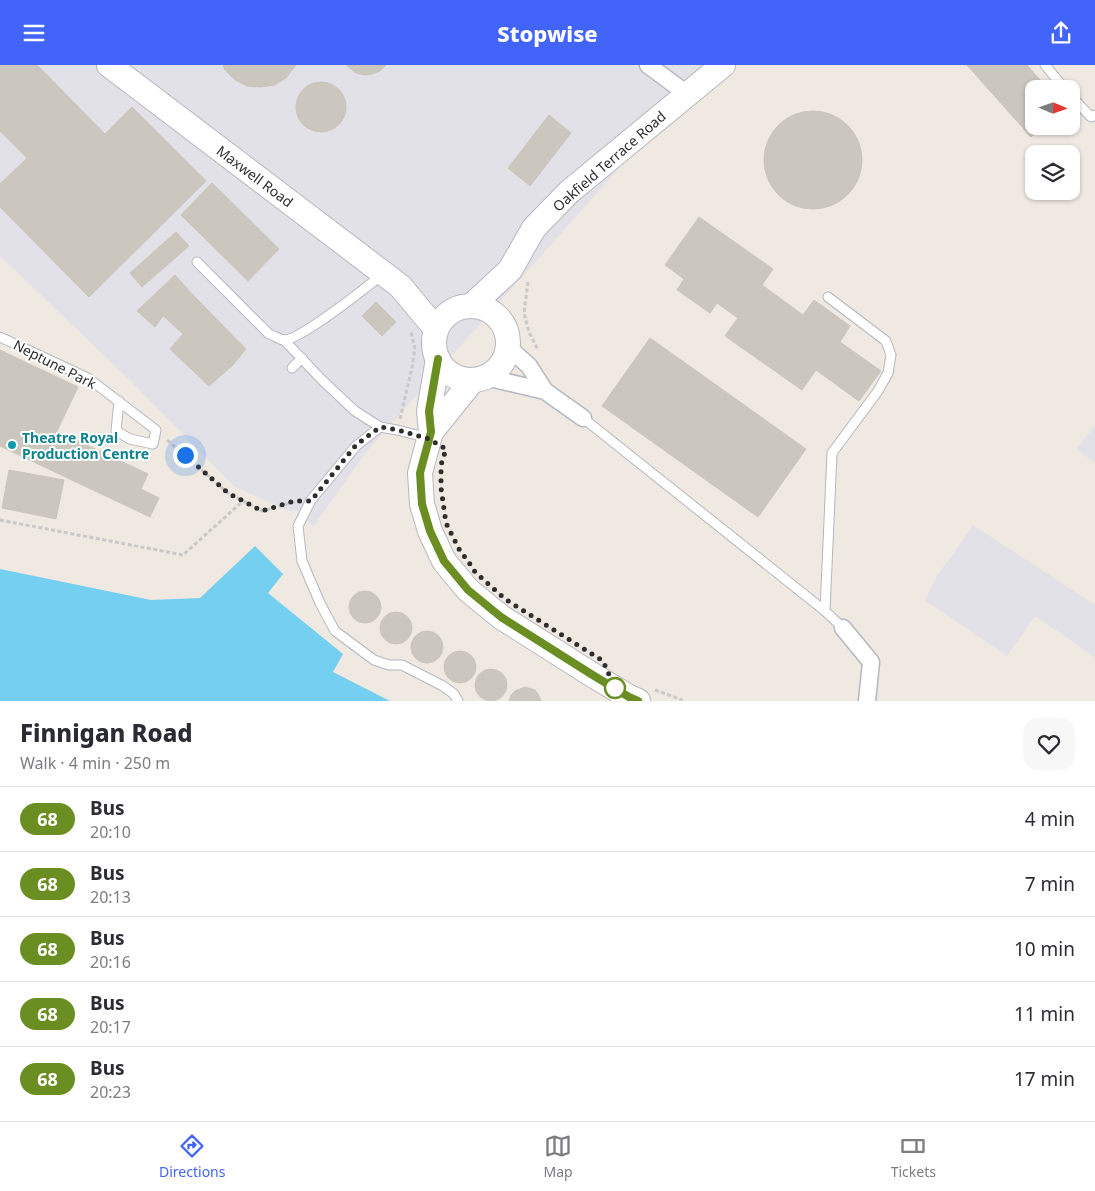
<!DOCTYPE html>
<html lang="en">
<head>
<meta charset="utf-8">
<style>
  body { margin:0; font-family:"Noto Sans",sans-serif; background:#f7f7f7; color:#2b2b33; height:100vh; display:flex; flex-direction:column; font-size:19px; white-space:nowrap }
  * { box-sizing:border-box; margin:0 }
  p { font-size:16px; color:#7c7c81 }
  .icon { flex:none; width:28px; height:28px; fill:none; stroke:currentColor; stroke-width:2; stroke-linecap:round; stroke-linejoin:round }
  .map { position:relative; height:636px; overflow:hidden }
  .side { display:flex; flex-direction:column; background:#fff; flex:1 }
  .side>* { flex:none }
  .badge { padding:0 10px; border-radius:16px; font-size:18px; line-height:32px }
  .needle { width:32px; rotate:92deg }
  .controls { position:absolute; left:1025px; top:15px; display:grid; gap:10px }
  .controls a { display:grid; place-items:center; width:55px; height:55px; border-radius:10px; background:#fff; box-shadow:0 1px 4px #0004; font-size:25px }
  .you { position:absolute; width:25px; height:25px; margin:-12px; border:4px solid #fff; border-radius:50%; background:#1a73e8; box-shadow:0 0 0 8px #1a73e833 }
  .map>.badge { position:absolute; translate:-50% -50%; box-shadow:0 0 0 2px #fff }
  .round { display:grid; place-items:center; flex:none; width:52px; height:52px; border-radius:15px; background:#f7f7f7 }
  .head { display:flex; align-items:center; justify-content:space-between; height:85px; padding:0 20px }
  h1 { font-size:24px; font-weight:800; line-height:38px }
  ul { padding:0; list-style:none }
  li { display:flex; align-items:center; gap:15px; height:65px; padding:0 20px; border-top:1px solid #e1e1e2 }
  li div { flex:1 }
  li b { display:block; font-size:19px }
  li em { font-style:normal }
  li .badge { min-width:55px; font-weight:700; text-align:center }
  header { display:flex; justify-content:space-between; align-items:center; height:65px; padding:0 20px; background:#4264fb; color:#fff; font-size:22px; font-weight:800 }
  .tabs { display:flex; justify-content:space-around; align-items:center; height:70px; border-top:1px solid #e1e1e2; background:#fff; font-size:14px; color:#7c7c81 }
  .tabs a { display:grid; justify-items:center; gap:2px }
  .tabs .on { color:#4264fb }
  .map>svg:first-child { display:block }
</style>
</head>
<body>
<header><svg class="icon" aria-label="menu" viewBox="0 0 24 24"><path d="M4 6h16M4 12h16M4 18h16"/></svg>Stopwise<svg class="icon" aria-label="share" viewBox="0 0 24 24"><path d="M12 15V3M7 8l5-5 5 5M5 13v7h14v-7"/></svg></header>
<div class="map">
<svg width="1095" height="636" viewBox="0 0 1095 636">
  <rect width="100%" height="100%" fill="#efe9e1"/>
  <!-- industrial -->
  <g fill="#e3e1e8">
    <polygon points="0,0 711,0 367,386 313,462 299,446 288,446 234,421 131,316 0,191"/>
    <polygon points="1095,360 1095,398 1077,384"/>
    <polygon points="973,460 1095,540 1095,592 1035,551 1007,591 925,535 938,509 957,484"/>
  </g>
  <!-- water -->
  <polygon fill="#75cff0" points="255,481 283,509 268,528 343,589 333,607 390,636 0,636 0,504 151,535 200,533"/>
  <!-- building -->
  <g fill="#cbc7bf" stroke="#cbc5ba">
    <polygon points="0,0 37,0 105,69 132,42 206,116 89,232 0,142 0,119 27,93 0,66"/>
    <polygon points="223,0 296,0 286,13 274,20 261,22 247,21 235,15 225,5"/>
    <polygon points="346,0 386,0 380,6 372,9 364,10 356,8"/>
    <polygon points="967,0 1027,0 1048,24 1034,24 1034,61 1043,61 1031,72"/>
    <circle cx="321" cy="42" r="25"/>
    <circle cx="813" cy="95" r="49"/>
    <polygon points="549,50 571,68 530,121 508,103"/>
    <polygon points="212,118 279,184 248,216 181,150"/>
    <polygon points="699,152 773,204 762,220 803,250 814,235 850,261 840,277 881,306 859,336 816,305 802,325 725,271 738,253 717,238 710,248 677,225 684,214 665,200"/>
    <polygon points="176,167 189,181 142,222 130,208"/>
    <polygon points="175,210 192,229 168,255 163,251 155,262 137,246"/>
    <polygon points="192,229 246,284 233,300 209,321 170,284 183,269 168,255"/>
    <polygon points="376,237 396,257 382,271 362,251"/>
    <polygon points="650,273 806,384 758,452 602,341"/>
    <polygon points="0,285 78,322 57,366 148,409 141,424 159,433 150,452 0,381"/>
    <polygon points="9,405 64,415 56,454 2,443"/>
    <circle cx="365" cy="542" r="16"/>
    <circle cx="396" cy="563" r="16"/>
    <circle cx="427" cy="582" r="16"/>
    <circle cx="460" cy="602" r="16"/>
    <circle cx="491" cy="620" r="16"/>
    <polygon points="525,622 535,625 538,629 541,636 509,636 511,630 515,626"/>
  </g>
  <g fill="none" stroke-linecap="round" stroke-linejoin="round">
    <defs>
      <g id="lane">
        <polyline points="1045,0 1065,24"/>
        <polyline points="1071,31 1091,52 1095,50"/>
        <path d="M197,197L269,269C273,270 279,274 283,275C298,277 368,221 383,209"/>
        <polyline points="828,232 886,276 891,290 888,308 878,326 832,388 825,546 843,563"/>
        <polyline points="0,272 88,313 156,365 153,379 130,374 116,366 119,336"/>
        <polyline points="284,275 322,315 355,346 380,362"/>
        <polyline points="292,303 302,293"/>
        <polyline points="583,353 825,546"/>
        <polyline points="429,373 397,365 380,362 356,381 311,435 298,461 302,496 320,538 335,566 374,595 389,600 402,600 443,621 454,629 458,636"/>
      </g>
      <g id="street">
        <polyline points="648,0 687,29"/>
        <polyline points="508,282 529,301 545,326 583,353"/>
        <polyline points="485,312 545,326"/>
        <polyline points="843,563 871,597 867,636"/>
      </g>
      <g id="secondary">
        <polyline points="109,0 400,221 436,264"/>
        <polyline points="472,240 510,205 534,163 569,127 723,0"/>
        <circle cx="471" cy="278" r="37"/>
        <polyline points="473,315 431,367 420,408 422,439 430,466 444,496 468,525 501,552 591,609 629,632 638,636"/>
        <polyline points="431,367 429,346 438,294"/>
      </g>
    </defs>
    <!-- lane casing -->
    <use href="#lane" stroke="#b4b7c1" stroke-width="11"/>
    <!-- street casing -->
    <use href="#street" stroke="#b4b7c1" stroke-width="19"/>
    <!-- secondary casing -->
    <use href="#secondary" stroke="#b4b7c1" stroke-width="26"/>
    <!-- path -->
    <g stroke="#c9c9c9" stroke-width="3" stroke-dasharray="4 2.5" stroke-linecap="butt">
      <polyline points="528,217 524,248 529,267 538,285"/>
      <polyline points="400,354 412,303 415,284 411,267"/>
      <polyline points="167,375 228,428 262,446 298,436"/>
      <polyline points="0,455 183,490 243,436"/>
      <polyline points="655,625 685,636"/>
    </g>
    <!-- lane -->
    <use href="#lane" stroke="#fff" stroke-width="9"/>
    <!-- street -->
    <use href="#street" stroke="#fff" stroke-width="16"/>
    <!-- secondary -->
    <use href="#secondary" stroke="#fff" stroke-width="24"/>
  </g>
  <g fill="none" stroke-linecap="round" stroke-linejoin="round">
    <defs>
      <polyline id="line" points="438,294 429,346 431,367 420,408 422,439 430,466 444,496 468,525 501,552 591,609 629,632 638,636"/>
    </defs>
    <!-- line casing -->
    <use href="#line" stroke="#fff" stroke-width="11"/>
    <!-- line -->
    <use href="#line" stroke="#6b8e23" stroke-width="8"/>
    <!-- walk -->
    <polyline stroke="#2e2e2e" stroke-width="5" stroke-dasharray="0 9" points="185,390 228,428 262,446 294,436 311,436 356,380 380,362 398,365 429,374 446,384 441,400 441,423 446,458 460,486 468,496 475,507 505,534 603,596 615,623"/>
  </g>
  <!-- markers -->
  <circle fill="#0f9aa8" stroke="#fff" stroke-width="2" cx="12" cy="380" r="5"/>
  <circle fill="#fff" stroke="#6b8e23" stroke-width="2.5" cx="615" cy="623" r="10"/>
  <g text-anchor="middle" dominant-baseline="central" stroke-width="4" stroke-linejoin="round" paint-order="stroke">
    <!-- street labels -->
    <g font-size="14" fill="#2e2e2e" stroke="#fff">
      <text transform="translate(609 96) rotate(-41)">Oakfield Terrace Road</text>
      <text transform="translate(255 111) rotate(37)">Maxwell Road</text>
      <text transform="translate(55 299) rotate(27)">Neptune Park</text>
    </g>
    <!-- culture labels -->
    <g font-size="14" font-weight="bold" fill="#0d838f" stroke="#fff" text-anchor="start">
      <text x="22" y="372">Theatre Royal<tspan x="22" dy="16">Production Centre</tspan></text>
    </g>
  </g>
</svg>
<div class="controls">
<a><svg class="needle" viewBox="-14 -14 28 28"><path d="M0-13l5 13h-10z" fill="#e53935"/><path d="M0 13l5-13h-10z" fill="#7c7c81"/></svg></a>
<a><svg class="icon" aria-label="layers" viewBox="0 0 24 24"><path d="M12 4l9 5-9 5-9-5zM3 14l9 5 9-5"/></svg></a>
</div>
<div class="you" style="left:185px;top:390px"></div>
</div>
<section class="side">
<div class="head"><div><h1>Finnigan Road</h1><p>Walk · 4 min · 250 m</p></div><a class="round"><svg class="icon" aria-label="heart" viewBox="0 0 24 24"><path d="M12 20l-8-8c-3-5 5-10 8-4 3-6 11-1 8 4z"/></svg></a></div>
<ul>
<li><span class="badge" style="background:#6b8e23;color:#fff">68</span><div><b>Bus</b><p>20:10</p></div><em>4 min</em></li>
<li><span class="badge" style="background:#6b8e23;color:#fff">68</span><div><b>Bus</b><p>20:13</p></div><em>7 min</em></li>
<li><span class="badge" style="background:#6b8e23;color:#fff">68</span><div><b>Bus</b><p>20:16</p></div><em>10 min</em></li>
<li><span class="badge" style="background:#6b8e23;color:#fff">68</span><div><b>Bus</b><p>20:17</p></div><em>11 min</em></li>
<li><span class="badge" style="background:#6b8e23;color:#fff">68</span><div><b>Bus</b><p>20:23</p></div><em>17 min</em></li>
</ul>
</section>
<nav class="tabs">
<a class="on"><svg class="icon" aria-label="directions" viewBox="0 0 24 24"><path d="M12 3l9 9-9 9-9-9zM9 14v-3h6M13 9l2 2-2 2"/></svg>Directions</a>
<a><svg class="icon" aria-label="map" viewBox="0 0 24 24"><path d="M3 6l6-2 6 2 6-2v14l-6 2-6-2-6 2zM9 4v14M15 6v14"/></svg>Map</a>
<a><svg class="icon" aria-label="tickets" viewBox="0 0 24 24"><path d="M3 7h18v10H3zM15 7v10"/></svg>Tickets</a>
</nav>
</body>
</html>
